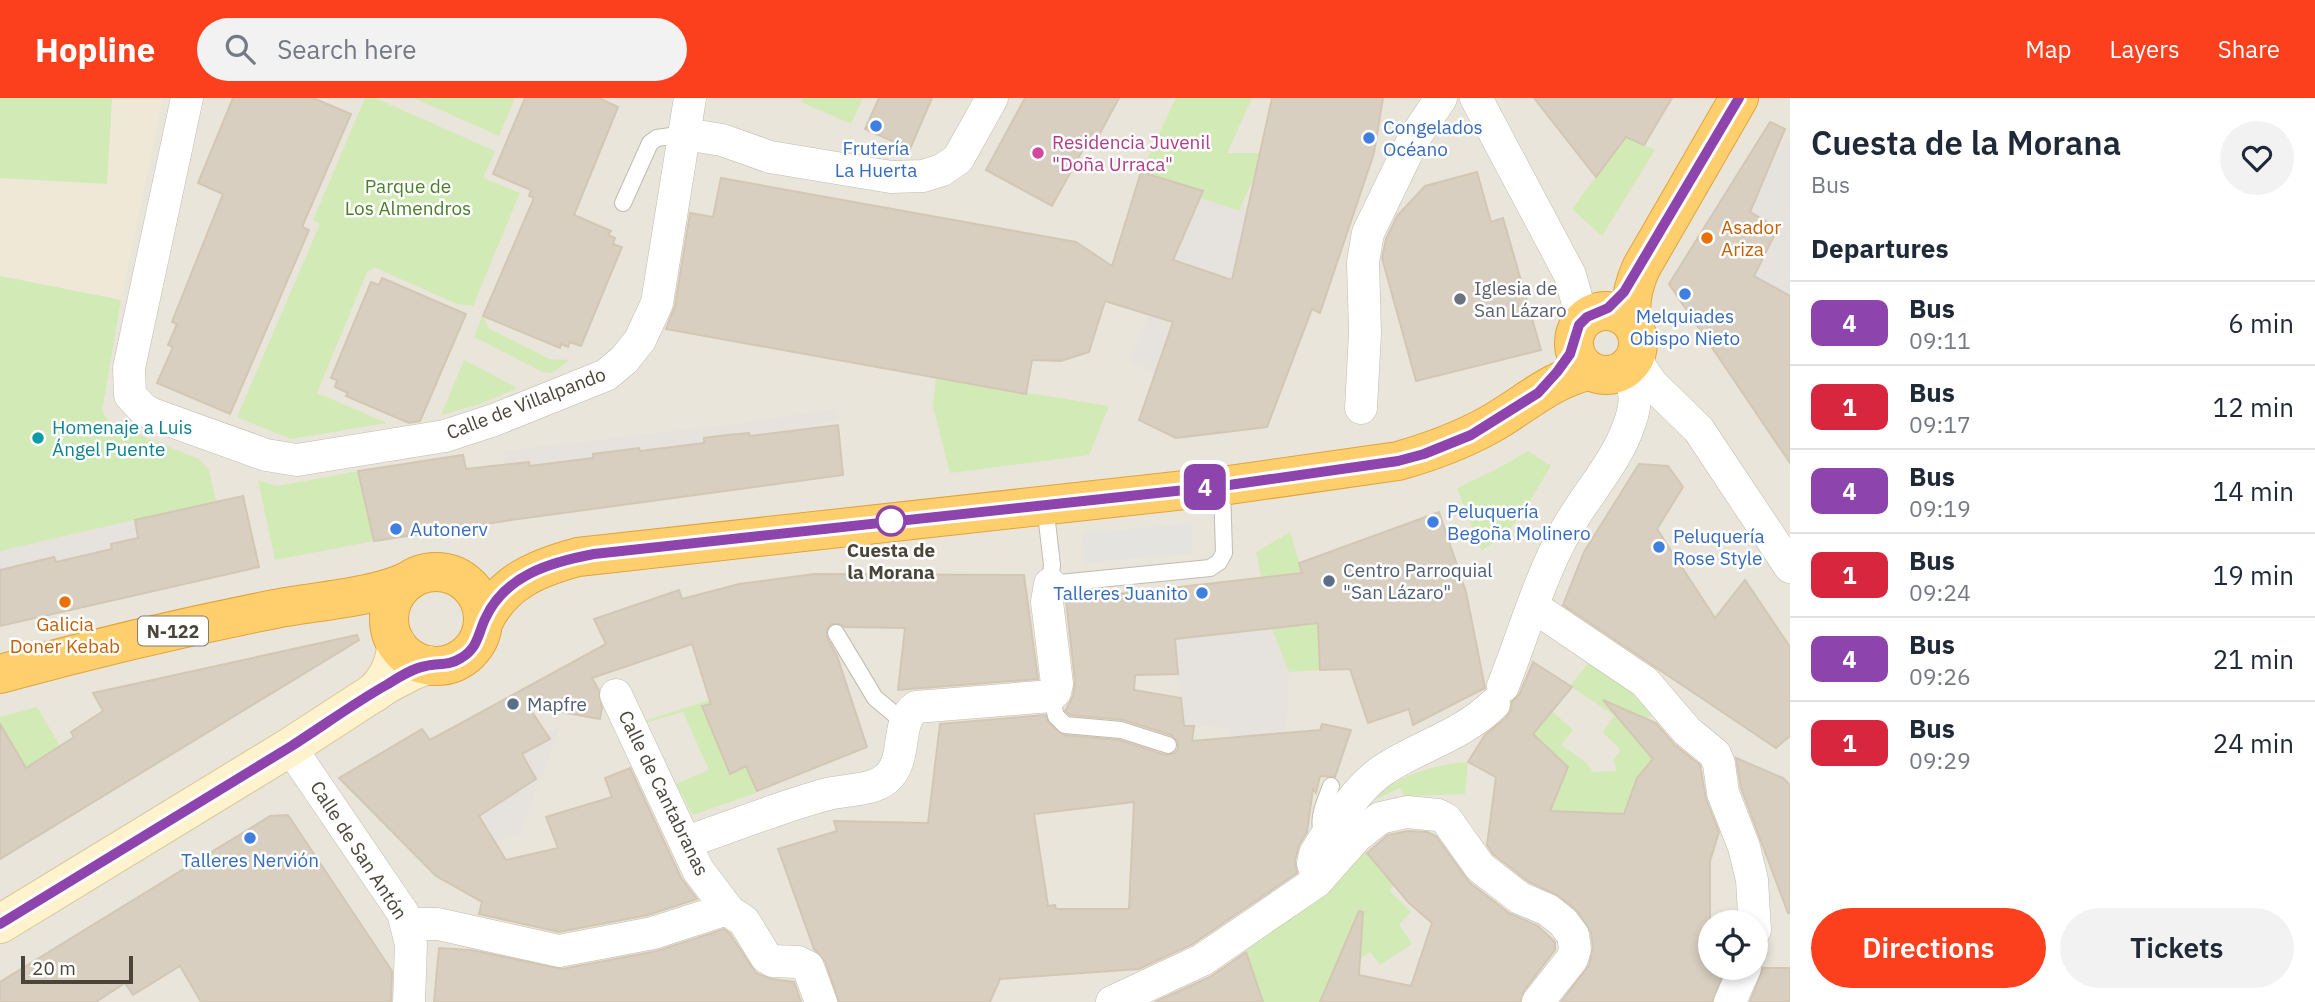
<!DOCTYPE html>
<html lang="en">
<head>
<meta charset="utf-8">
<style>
  body { margin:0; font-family:"IBM Plex Sans",sans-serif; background:#f2f2f3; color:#1f2937; height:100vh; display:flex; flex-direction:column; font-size:26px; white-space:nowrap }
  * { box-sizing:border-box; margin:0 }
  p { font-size:23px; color:#747a83 }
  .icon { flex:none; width:38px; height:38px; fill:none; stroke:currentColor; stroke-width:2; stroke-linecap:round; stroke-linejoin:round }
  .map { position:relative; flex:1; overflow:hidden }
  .side { display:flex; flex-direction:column; background:#fff; width:525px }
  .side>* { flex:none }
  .badge { padding:0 14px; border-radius:10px; font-size:24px; line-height:46px }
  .controls { position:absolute; left:1698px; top:812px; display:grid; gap:14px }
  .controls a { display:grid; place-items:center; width:70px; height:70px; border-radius:50%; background:#fff; box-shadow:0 4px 10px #0003; font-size:35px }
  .scale { position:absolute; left:21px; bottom:18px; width:112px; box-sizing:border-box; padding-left:7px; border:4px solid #4b4439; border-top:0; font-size:19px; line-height:24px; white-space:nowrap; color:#4b4439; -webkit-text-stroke:5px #fff; paint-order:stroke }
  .map>.badge { position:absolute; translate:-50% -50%; box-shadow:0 0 0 4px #fff }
  h2 { padding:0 21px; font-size:26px; line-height:63px }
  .round { display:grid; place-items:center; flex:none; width:74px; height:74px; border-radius:37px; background:#f2f2f3 }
  .head { display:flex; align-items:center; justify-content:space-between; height:119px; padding:0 21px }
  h1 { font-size:33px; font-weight:600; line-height:52px }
  .cta { display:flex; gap:14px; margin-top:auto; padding:14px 21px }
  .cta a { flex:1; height:80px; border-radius:42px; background:#fc3f1d; color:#fff; font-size:28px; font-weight:600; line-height:80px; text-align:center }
  .cta a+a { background:#f2f2f3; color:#1f2937 }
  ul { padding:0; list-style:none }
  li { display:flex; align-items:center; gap:21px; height:84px; padding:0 21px; border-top:2px solid #e0e1e3 }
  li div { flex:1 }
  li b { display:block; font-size:26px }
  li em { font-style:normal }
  li .badge { min-width:77px; font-weight:700; text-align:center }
  header { display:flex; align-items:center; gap:42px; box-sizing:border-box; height:98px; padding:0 35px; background:#fc3f1d; color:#fff }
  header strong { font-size:33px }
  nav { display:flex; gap:38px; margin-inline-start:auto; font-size:24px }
  .search { width:490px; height:63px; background:#f2f2f3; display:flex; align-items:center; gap:18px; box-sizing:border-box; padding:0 24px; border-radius:38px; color:#747a83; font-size:26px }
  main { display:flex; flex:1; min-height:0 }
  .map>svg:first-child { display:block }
</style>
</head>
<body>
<header>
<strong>Hopline</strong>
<div class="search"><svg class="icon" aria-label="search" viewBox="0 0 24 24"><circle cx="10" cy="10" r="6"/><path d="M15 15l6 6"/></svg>Search here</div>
<nav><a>Map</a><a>Layers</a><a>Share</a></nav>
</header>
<main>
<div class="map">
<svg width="1790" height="904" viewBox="0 0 1790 904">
  <rect width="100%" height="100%" fill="#f6f3ec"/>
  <!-- residential -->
  <path fill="#eae5da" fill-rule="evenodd" d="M0,0H1790V904H0ZM1710,824H1755V870H1710Z"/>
  <!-- industrial -->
  <g fill="#e6e2dd">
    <polygon points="1784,42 1790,46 1790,245 1781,193 1763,183 1759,187 1749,182 1777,131 1750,114"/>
    <polygon points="1200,100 1238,113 1241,108 1249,110 1232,182 1195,170 1155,276 1129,263"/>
    <polygon points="836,311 838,323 814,326 814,330 750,338 749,335 727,337 704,345 640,353 639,350 594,355 593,360 529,368 529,365 505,367 504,353 727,327"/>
    <polygon points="135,422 138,440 111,446 112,451 56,464 54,460 0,477 0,453"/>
    <polygon points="1272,530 1289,574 1286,635 1231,639 1230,629 1174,628 1183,616 1177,566 1135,570 1133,546"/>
    <polygon points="561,627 520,735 496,745 478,716 536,681 522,657 550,641 546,635"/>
  </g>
  <!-- education -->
  <polygon fill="#efe8d6" points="0,0 163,0 121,202 0,178"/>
  <!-- green -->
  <g fill="#d2eab5">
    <polygon points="0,0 112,0 107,86 0,80"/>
    <polygon points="365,0 375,0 495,53 483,80 520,95 473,208 457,206 374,169 367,174 317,295 387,325 291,341 237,319 320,126 313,122"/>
    <polygon points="414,0 515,0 499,38"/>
    <polygon points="803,0 863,0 851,26 801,4"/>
    <polygon points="1176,0 1252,0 1227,55 1265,55 1239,113 1200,100 1202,93 1141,74"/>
    <polygon points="1625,39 1655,52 1602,138 1572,111"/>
    <polygon points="0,178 121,202 102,313 110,325 199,361 209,372 216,403 0,453"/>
    <polygon points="483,217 488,230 550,261 570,262 552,275 543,274 474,239"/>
    <polygon points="464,262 518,290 480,306 441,317"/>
    <polygon points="936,280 1109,308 1089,357 950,375 933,309"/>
    <path d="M1528,353L1551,368C1531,400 1516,435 1481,452L1457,390L1493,373Z"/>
    <polygon points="358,373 374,443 275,462 258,382 277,388"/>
    <polygon points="1290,434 1325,549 1319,550 1320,572 1289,574 1271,528 1256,454"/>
    <polygon points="1589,564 1629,592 1652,616 1632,637 1653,661 1637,680 1625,716 1550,713 1568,669 1497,619 1509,600 1525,609 1543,608 1552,613 1573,632 1561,647 1586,664 1593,674 1616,673 1614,661 1621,652 1603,635 1614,617 1570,588"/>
    <polygon points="710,602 729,652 722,657 730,676 746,668 758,694 693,717 676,686 709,672 683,614 645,625 644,623"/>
    <polygon points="37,609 93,704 58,726 0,626 0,619"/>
    <path d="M1468,664L1465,696L1404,698L1400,690L1377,701L1375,699C1399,677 1436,666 1468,664Z"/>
    <polygon points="1362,749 1394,787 1390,793 1411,814 1399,826 1412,846 1380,867 1370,854 1359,861 1320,904 1263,904 1244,848"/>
  </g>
  <!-- parking -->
  <polygon fill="#e5e3e0" points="1191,426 1193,455 1085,465 1082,435"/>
  <!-- building -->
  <g fill="#d8cfc1" stroke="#d3c7b4" stroke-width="2" fill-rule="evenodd">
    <polygon points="233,0 313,0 351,16 302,129 309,132 230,316 157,285 173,249 168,247 177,226 172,224 223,96 198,85"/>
    <polygon points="525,0 599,0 618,9 574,117 611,133 608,137 615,140 613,146 622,149 581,248 570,244 568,249 561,246 560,250 483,218 534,100 529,98 531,92 493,76"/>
    <polygon points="879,0 932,0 910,51 865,31"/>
    <polygon points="1025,0 1119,0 1098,39 1092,35 1052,108 986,72"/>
    <polygon points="1272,0 1383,0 1374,55 1320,215 1312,211 1267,329 1176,340 1139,322 1173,224 1105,203 1089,254 1061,263 1032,262 1026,296 666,231 675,208 690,115 713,119 721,80 1076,144 1112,168 1141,74 1203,93 1173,162 1232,182"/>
    <polygon points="1534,0 1672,0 1644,47 1626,39 1596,79"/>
    <polygon points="1770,24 1785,31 1750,114 1778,130 1754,178 1790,198 1790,365 1669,186"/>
    <polygon points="1477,74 1491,124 1503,120 1541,252 1416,283 1382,160 1386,141 1397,118 1425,88"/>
    <polygon points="382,180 466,216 420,323 409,325 346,298 348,295 335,289 337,282 331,280 371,184 379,187"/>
    <polygon points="838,327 843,377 511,422 374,443 358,373 463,357 466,371 529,364 529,368 593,360 593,356 639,350 640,353 704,345 704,340 727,337 749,335 750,338"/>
    <polygon points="1639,366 1668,368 1683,389 1657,431 1715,520 1745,482 1790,549 1790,638 1776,650 1563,507 1584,454"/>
    <polygon points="243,398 259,469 0,528 0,472 54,459 56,464 112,451 111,446 138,440 135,422"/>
    <path d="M1439,414L1466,494L1485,590L1413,627L1409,611L1368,625L1350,571L1320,572L1318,525L1175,541L1178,576L1135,577L1134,592L1181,600L1184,628H1194L1192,643L1320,632L1322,626L1351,632L1335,679L1320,678L1316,695L1313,691L1307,734L1299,747L1295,762L1297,775L1193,846L1139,871L1000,881L990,904H839L825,863L814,851L778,751L837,733L834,723L928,725L940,626L1045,617L1049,625L1064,637L1119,642L1165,657L1175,655L1178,651V644L1171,637L1124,622L1070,617L1065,613L1073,598L1075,584L1066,502L1302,475L1299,465ZM1134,704L1129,811H1056L1055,807L1048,808L1034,716Z"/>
    <polygon points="814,476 1024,477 1038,581 898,592 905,530 845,529 840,526 831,526 827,531 827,540 837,558 867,649 757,693 746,668 730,676 702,608 711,606 692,546 592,580 599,592 602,610 600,621 528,608 550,641 522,656 536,681 479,718 506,762 558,750 546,719 612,699 605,680 630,670 681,780 697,801 648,817 559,834 479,816 482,804 436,778 339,680 422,631 430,642 606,546 594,521 679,492 682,501 739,486"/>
    <polygon points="357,537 359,542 0,761 0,626 26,670 74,639 71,634 103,613 93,595"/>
    <polygon points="1533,564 1572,589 1533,636 1568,669 1550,713 1624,716 1637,680 1653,661 1603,602 1656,625 1675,647 1700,667 1706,701 1719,734 1710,763 1710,870 1725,870 1712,904 1561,904 1589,867 1593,849 1591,834 1577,813 1559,798 1529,784 1493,756 1487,747 1496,679 1468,664 1485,637 1506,620 1511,612 1512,604 1520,595"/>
    <polygon points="1736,660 1783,680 1790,687 1790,815 1788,815 1741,690"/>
    <polygon points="288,717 392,873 391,904 201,904 180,868 133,897 125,885 96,904 0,904 0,884 270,718"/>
    <polygon points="1408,733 1427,734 1436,738 1469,784 1509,815 1538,828 1555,844 1555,852 1524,893 1520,904 1320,904 1359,813 1363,814 1359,877 1411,888 1432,825 1409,805 1367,755 1388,737"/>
    <polygon points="724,831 730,836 756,875 772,881 794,884 801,904 434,904 439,850 471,852 562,871 657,853"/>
    <polygon points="1246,854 1263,904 1155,904 1210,879"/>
    <polygon points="1763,870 1790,870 1790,904 1750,904"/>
  </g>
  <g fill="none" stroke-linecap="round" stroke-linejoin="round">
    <defs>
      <g id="lane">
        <polyline points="623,105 650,45 657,40 685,36"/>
        <polyline points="1045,407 1052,467 1050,486 1210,470 1219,464 1224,455 1222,388"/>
        <polyline points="836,535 875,600 905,625"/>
        <polyline points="1051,598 1056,618 1065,627 1121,632 1168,647"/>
        <path d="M1324,739C1315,722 1325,705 1331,688"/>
      </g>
      <g id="street">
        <polyline points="187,0 129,270 130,297 143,311 152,316 266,357 297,362 445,338 494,322 606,277 624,262 640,242 657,205 690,0"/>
        <polyline points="1476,0 1570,177 1577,202 1579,227"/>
        <polyline points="685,36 722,42 770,59 891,79 923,78 942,72 958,61 992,0"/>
        <polyline points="1636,256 1641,270 1652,286 1699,332 1790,469"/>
        <polyline points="1361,310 1365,235 1363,164 1368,135 1413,42 1441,0"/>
        <polyline points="1534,509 1645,584 1687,633 1715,656 1719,666 1723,695 1744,749 1752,782 1755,832"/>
        <path d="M1503,588C1522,540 1540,479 1565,434C1585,397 1617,365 1630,324C1636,308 1637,293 1629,277"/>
        <polyline points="616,597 698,772 729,813 744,823 766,859 773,863 798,864 808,869 821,904"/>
        <polyline points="290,649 403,815 411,846 409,904"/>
        <path d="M686,744C731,729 777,710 824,697C842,691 870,694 886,681C909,662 894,625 916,609L1051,598L1055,594L1057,586L1047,504L1050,486"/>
        <path d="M1319,781L1313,766L1315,756C1331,729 1358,689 1383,672C1419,648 1463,637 1494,606"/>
        <polyline points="407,826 438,826 559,853 653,835 727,811"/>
        <polyline points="1112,904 1202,862 1316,784 1356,739 1380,720 1407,714 1438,717 1446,721 1480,769 1520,800 1548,812 1563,824 1573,837 1575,851 1572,861 1538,904"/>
        <polyline points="1730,904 1745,870"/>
      </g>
      <g id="secondary">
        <path d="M374,595C388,580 396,565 396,545"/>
        <polyline points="0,826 290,649 387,586 414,572 428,567"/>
      </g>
      <g id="highway">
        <circle cx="1606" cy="245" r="32"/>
        <path d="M1632,225C1629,205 1633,188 1641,170L1739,0"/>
        <circle cx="436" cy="521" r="47"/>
        <path d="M483,525C502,484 537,470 578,459L1222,388L1398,363C1430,354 1460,343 1489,327C1523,308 1551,281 1589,273"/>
        <path d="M0,576C91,551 183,529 275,511C316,503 373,500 410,482"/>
      </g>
    </defs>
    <!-- lane casing -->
    <use href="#lane" stroke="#c2bbae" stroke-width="18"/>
    <!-- street casing -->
    <use href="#street" stroke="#c2bbae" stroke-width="33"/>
    <!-- secondary casing -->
    <use href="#secondary" stroke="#d6c79b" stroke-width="40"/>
    <!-- highway casing -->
    <use href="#highway" stroke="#e0a43c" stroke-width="40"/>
    <!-- lane -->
    <use href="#lane" stroke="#fff" stroke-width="16"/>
    <!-- street -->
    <use href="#street" stroke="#fff" stroke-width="32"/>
    <!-- secondary -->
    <use href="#secondary" stroke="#fff3cd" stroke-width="38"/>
    <!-- highway -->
    <use href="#highway" stroke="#ffcf6e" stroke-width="38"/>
  </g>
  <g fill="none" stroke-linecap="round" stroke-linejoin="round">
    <defs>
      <path id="line" d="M0,826C97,767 193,708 290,649C323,628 354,605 388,586C399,579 413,570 426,568C439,565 449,568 461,560C478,550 478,536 485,521C505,477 551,464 594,456L1222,388L1398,363L1424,356L1471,337L1538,295L1557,274L1570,256L1579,227L1587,219L1608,210L1624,194L1739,0"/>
    </defs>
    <!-- line casing -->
    <use href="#line" stroke="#fff" stroke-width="16"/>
    <!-- line -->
    <use href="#line" stroke="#8e44ad" stroke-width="10"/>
  </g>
  <!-- markers -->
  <g fill="#3f7fe0" stroke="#fff" stroke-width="2.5">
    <circle cx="876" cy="28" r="7"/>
    <circle cx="1369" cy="40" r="7"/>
    <circle cx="1685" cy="196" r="7"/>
    <circle cx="1433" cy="424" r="7"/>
    <circle cx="396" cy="431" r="7"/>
    <circle cx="1659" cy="449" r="7"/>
    <circle cx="1202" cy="495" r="7"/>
    <circle cx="250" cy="740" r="7"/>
  </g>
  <circle fill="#d1479c" stroke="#fff" stroke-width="2.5" cx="1038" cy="55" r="7"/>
  <g fill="#e8710a" stroke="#fff" stroke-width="2.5">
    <circle cx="1707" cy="140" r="7"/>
    <circle cx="65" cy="504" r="7"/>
  </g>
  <circle fill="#6b7280" stroke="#fff" stroke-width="2.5" cx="1460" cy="201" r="7"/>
  <circle fill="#0f9aa8" stroke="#fff" stroke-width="2.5" cx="38" cy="340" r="7"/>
  <circle fill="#fff" stroke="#8e44ad" stroke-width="3.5" cx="891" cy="423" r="14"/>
  <g fill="#5c6f8a" stroke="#fff" stroke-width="2.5">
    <circle cx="1329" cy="483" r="7"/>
    <circle cx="513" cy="606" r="7"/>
  </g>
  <g text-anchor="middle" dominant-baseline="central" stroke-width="5" stroke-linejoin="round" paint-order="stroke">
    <!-- shield labels -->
    <rect fill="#fff" stroke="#817c74" stroke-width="2" x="138" y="518.5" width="70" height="29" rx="5"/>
    <g font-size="18" font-weight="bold" fill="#4b4439">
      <text x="173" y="533">N-122</text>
    </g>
    <!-- shop labels -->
    <g font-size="19" fill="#366cbe" stroke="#fff" text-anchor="start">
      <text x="1383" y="29">Congelados<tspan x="1383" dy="22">Océano</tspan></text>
      <text x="876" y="50" text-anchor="middle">Frutería<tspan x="876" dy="22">La Huerta</tspan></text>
      <text x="1685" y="218" text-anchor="middle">Melquiades<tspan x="1685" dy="22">Obispo Nieto</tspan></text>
      <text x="1447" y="413">Peluquería<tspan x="1447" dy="22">Begoña Molinero</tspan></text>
      <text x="410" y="431">Autonerv</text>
      <text x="1673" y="438">Peluquería<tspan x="1673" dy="22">Rose Style</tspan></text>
      <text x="1188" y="495" text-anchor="end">Talleres Juanito</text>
      <text x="250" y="762" text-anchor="middle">Talleres Nervión</text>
    </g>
    <!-- hotel labels -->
    <g font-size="19" fill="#b23c85" stroke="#fff" text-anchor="start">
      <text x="1052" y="44">Residencia Juvenil<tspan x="1052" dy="22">"Doña Urraca"</tspan></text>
    </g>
    <!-- park labels -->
    <g font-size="19" fill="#4a7f2a" stroke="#fff">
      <text x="408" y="88">Parque de<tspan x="408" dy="22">Los Almendros</tspan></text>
    </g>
    <!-- food labels -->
    <g font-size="19" fill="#c56008" stroke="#fff" text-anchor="start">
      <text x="1721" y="129">Asador<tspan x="1721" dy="22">Ariza</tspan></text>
      <text x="65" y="526" text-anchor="middle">Galicia<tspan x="65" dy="22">Doner Kebab</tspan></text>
    </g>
    <!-- worship labels -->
    <g font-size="19" fill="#5b616d" stroke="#fff" text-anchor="start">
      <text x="1474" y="190">Iglesia de<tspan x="1474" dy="22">San Lázaro</tspan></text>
    </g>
    <!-- street labels -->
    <g font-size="19" fill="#4b4439" stroke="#fff">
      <text transform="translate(526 305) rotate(-21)">Calle de Villalpando</text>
      <text transform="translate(664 695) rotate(64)">Calle de Cantabranas</text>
      <text transform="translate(359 752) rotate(57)">Calle de San Antón</text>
    </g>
    <!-- culture labels -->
    <g font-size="19" fill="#0d838f" stroke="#fff" text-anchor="start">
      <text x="52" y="329">Homenaje a Luis<tspan x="52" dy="22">Ángel Puente</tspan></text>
    </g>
    <!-- stop labels -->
    <g font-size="19" font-weight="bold" fill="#4b4439" stroke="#fff">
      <text x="891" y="452">Cuesta de<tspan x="891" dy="22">la Morana</tspan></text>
    </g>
    <!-- service labels -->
    <g font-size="19" fill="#4e5e75" stroke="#fff" text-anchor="start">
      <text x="1343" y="472">Centro Parroquial<tspan x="1343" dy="22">"San Lázaro"</tspan></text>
      <text x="527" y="606">Mapfre</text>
    </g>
  </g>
</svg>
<div class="controls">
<a><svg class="icon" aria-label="locate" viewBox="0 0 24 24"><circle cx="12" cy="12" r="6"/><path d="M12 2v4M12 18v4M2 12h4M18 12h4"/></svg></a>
</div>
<div class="scale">20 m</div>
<b class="badge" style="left:1205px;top:389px;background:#8e44ad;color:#fff">4</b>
</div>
<section class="side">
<div class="head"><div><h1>Cuesta de la Morana</h1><p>Bus</p></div><a class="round"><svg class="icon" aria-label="heart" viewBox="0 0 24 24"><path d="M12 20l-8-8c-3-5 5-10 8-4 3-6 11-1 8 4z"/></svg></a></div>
<h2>Departures</h2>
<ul>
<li><span class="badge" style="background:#8e44ad;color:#fff">4</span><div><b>Bus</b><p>09:11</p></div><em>6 min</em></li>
<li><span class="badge" style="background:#d7263d;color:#fff">1</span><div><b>Bus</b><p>09:17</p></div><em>12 min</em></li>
<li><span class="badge" style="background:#8e44ad;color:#fff">4</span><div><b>Bus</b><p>09:19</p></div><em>14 min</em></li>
<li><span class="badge" style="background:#d7263d;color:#fff">1</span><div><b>Bus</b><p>09:24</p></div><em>19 min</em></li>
<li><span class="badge" style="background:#8e44ad;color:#fff">4</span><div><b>Bus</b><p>09:26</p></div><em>21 min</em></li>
<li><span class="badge" style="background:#d7263d;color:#fff">1</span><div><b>Bus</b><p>09:29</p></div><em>24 min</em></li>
</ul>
<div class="cta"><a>Directions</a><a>Tickets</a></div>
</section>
</main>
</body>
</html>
